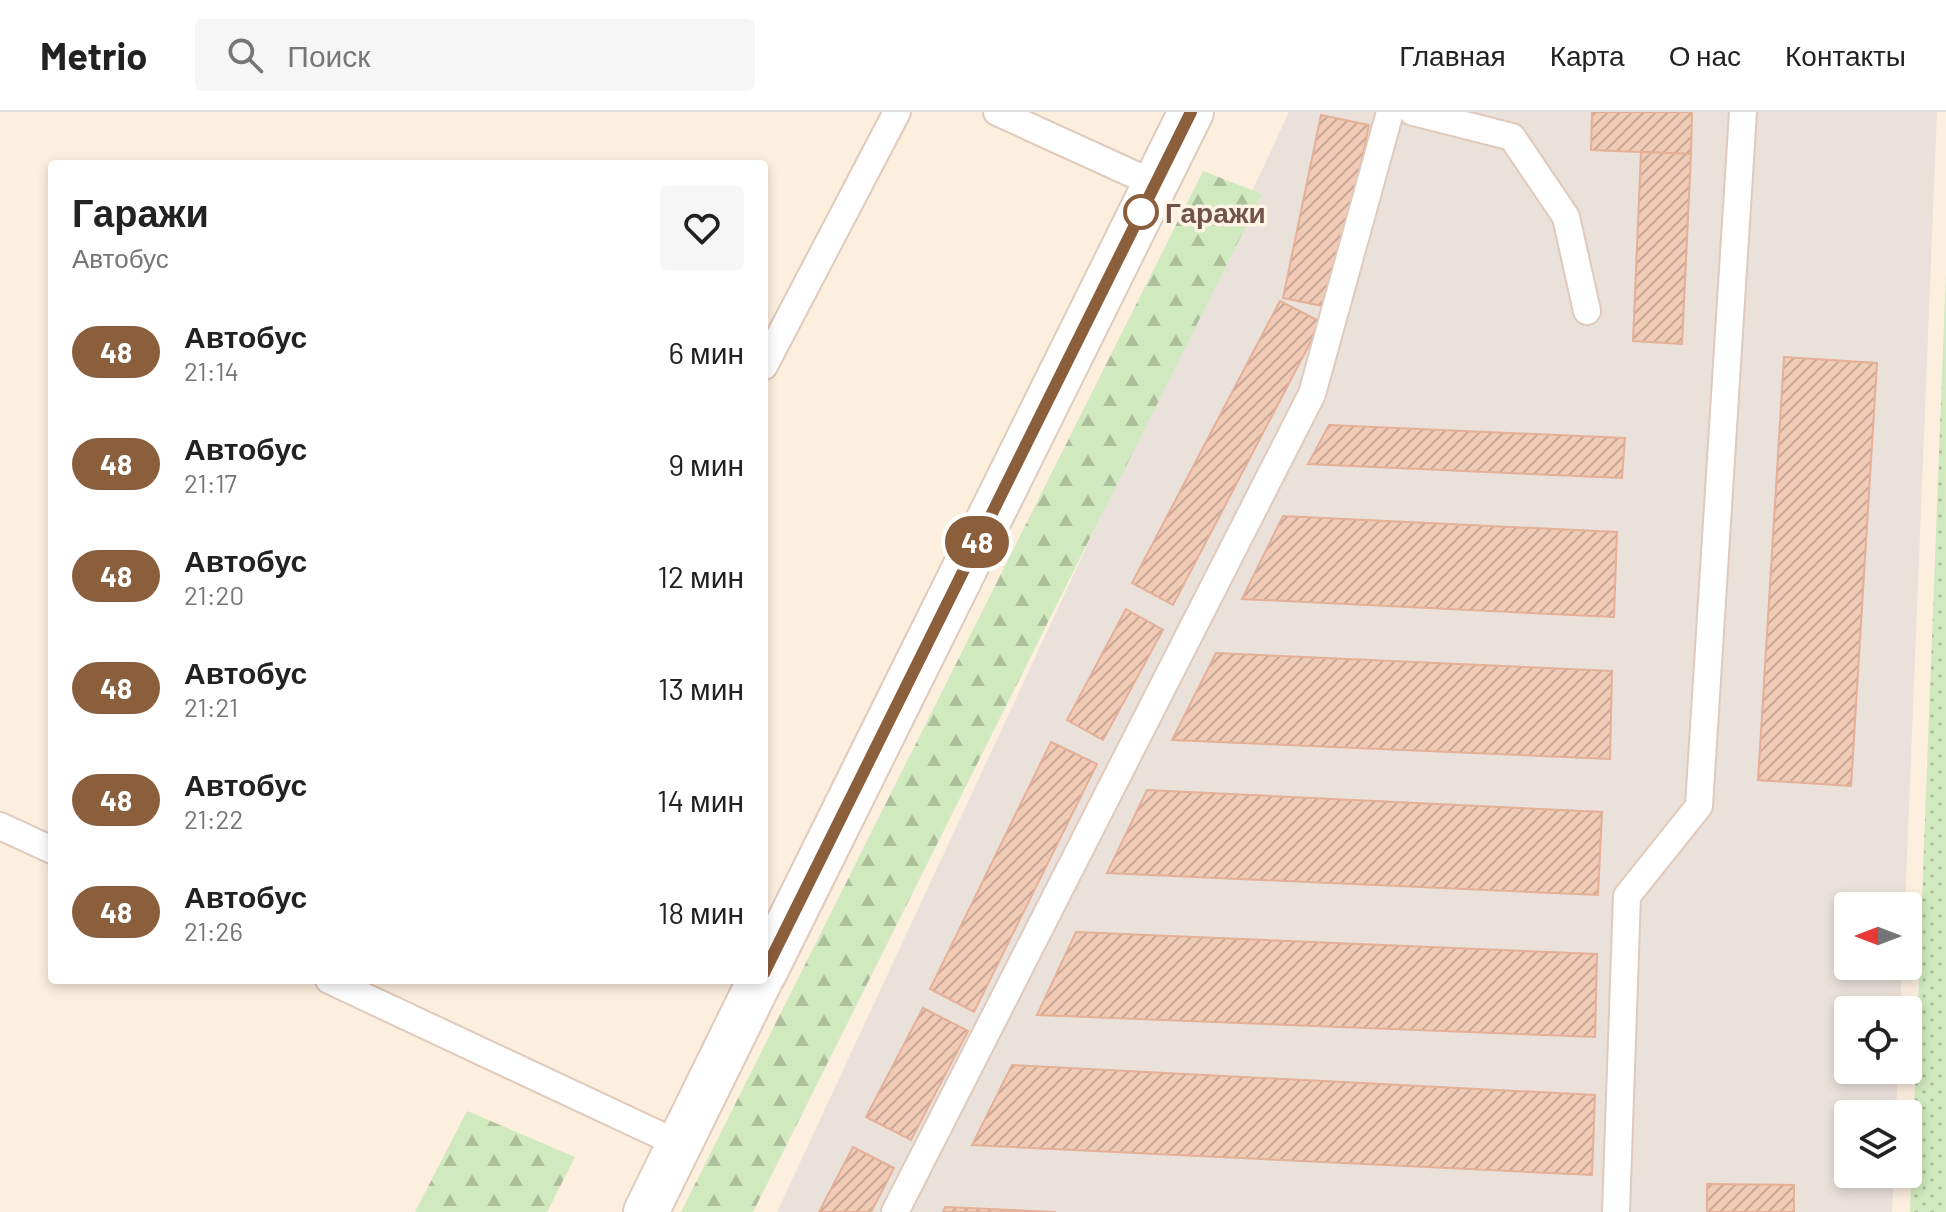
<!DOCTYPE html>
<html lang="ru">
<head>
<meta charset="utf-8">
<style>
  body { margin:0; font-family:Barlow,sans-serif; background:#f6f6f6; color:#222; height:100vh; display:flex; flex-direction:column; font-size:30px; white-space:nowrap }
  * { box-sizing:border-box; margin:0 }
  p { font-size:26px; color:#767676 }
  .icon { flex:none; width:44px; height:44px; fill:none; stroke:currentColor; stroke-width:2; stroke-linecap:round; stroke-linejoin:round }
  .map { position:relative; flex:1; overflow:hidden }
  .sheet { position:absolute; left:48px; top:48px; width:720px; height:824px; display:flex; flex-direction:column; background:#fff; border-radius:8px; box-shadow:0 4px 12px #0003 }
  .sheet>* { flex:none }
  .badge { padding:0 16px; border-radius:26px; font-size:28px; line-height:52px }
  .needle { width:52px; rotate:270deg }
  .fabs { position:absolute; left:1834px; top:780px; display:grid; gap:16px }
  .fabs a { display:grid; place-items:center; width:88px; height:88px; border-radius:8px; background:#fff; box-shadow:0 4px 12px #0003; font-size:40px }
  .map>.badge { position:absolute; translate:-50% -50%; box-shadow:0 0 0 4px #fff }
  .round { display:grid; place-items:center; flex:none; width:84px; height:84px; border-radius:8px; background:#f6f6f6 }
  .head { display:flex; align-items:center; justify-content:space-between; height:136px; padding:0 24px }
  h1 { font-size:38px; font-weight:700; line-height:60px }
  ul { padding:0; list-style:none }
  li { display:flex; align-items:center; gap:24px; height:112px; padding:0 24px }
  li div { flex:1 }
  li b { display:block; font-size:30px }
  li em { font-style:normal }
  li .badge { min-width:88px; font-weight:700; text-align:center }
  header { display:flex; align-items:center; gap:48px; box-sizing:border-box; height:112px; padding:0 40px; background:#fff; border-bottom:2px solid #e0e0e0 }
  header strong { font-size:38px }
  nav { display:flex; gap:44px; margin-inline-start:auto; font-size:28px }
  .search { width:560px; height:72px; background:#f6f6f6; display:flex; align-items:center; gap:20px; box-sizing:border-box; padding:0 28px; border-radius:8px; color:#767676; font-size:30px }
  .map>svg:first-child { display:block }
</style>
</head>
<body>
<header>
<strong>Metrio</strong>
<div class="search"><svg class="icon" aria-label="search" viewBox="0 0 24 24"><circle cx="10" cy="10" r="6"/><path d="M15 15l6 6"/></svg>Поиск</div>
<nav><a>Главная</a><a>Карта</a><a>О нас</a><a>Контакты</a></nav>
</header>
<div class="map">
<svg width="1946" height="1100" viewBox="0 0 1946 1100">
  <defs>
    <pattern id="green-dots" width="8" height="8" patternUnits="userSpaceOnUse" patternTransform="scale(2)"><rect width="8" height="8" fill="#d1e9be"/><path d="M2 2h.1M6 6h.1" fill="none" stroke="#aebf9c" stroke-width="1.8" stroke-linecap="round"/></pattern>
    <pattern id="forest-firs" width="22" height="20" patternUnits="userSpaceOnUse" patternTransform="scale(2)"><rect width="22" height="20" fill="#d1e9be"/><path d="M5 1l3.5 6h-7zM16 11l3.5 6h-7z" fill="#aebf9c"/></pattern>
    <pattern id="building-hatch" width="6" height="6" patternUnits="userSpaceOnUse" patternTransform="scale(2)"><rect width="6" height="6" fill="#f1cbb6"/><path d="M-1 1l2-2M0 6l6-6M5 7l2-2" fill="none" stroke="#c8a796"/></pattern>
  </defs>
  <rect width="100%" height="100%" fill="#fcefde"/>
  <!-- industrial -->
  <polygon fill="#eae1db" points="1289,0 1937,0 1905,794 1848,794 1848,854 1902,854 1900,898 1848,898 1848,958 1898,958 1896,1002 1848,1002 1848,1062 1894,1062 1892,1100 777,1100"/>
  <!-- green -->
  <polygon fill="url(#green-dots)" points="1946,159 1946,1100 1910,1100"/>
  <!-- forest -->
  <g fill="url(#forest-firs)">
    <polygon points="1203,59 1262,82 753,1100 681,1100"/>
    <polygon points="467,999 575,1045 547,1100 415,1100"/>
  </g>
  <!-- building -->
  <g fill="url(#building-hatch)" stroke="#e4b097" stroke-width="2">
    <polygon points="1592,0 1692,0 1691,42 1591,38"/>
    <polygon points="1321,3 1369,13 1332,196 1283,186"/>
    <polygon points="1641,40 1691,42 1682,232 1633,229"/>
    <polygon points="1280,189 1321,210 1173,493 1132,471"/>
    <polygon points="1784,245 1877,251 1851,674 1758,668"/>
    <polygon points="1329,313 1625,326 1622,366 1308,352"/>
    <polygon points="1283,404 1617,420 1614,505 1242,487"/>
    <polygon points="1126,497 1163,518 1103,628 1067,608"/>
    <polygon points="1216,541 1612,559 1610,647 1172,628"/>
    <polygon points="1051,630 1097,652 974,900 930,877"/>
    <polygon points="1147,678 1602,700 1598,783 1107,761"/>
    <polygon points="1076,820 1597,842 1595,925 1037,903"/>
    <polygon points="923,896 968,919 911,1028 866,1005"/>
    <polygon points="1012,953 1595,983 1592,1063 972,1033"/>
    <polygon points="853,1035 894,1056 871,1100 819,1100"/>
    <polygon points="1707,1072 1794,1073 1794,1100 1707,1100"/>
    <polygon points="945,1095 1056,1100 943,1100"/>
  </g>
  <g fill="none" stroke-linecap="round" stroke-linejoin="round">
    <defs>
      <g id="service">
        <polyline points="997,0 1155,72"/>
        <polyline points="1413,0 1512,25 1566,105 1587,199"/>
        <polyline points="764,254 897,0"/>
        <polyline points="0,714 52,738"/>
        <polyline points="329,868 679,1032"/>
        <polyline points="895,1100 1312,282 1390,0"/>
        <polyline points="1616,1100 1627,784 1699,694 1743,0"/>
      </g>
      <g id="minor">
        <polyline points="764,861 1191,0"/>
        <polyline points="646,1100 760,868"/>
      </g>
    </defs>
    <!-- service casing -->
    <use href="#service" stroke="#dfcabb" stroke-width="30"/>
    <!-- minor casing -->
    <use href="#minor" stroke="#dfcabb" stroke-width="48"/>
    <!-- service -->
    <use href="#service" stroke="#fff" stroke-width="26"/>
    <!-- minor -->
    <use href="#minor" stroke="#fff" stroke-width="44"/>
  </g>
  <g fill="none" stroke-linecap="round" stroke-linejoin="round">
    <defs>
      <polyline id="line" points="764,861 1191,0"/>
    </defs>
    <!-- line casing -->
    <use href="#line" stroke="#fff" stroke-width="18"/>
    <!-- line -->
    <use href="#line" stroke="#8b5e3c" stroke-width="12"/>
  </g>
  <!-- markers -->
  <circle fill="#fff" stroke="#8b5e3c" stroke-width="4" cx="1141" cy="100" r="16"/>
  <g text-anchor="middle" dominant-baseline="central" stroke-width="7" stroke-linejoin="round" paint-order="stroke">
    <!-- stop labels -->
    <g font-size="28" font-weight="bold" fill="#715447" stroke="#fff3e4" text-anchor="start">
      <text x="1165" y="100">Гаражи</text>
    </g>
  </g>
</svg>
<div class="fabs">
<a><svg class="needle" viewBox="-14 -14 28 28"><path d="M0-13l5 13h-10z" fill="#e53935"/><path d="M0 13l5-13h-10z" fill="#767676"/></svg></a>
<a><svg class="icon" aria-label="locate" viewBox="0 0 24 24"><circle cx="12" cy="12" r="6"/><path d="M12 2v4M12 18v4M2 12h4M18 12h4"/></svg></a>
<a><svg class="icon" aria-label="layers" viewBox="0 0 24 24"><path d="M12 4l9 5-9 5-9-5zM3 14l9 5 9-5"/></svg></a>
</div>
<b class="badge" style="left:977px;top:430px;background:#8b5e3c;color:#fff">48</b>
<section class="sheet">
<div class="head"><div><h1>Гаражи</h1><p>Автобус</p></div><a class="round"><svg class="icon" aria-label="heart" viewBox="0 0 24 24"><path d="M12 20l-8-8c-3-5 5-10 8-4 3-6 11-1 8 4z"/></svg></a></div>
<ul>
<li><span class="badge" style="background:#8b5e3c;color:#fff">48</span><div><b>Автобус</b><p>21:14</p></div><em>6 мин</em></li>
<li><span class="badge" style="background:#8b5e3c;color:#fff">48</span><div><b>Автобус</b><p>21:17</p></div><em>9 мин</em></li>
<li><span class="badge" style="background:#8b5e3c;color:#fff">48</span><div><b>Автобус</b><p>21:20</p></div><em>12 мин</em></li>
<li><span class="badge" style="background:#8b5e3c;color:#fff">48</span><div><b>Автобус</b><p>21:21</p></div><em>13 мин</em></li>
<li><span class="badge" style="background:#8b5e3c;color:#fff">48</span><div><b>Автобус</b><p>21:22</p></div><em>14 мин</em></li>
<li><span class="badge" style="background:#8b5e3c;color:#fff">48</span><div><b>Автобус</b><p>21:26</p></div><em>18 мин</em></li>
</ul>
</section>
</div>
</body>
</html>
